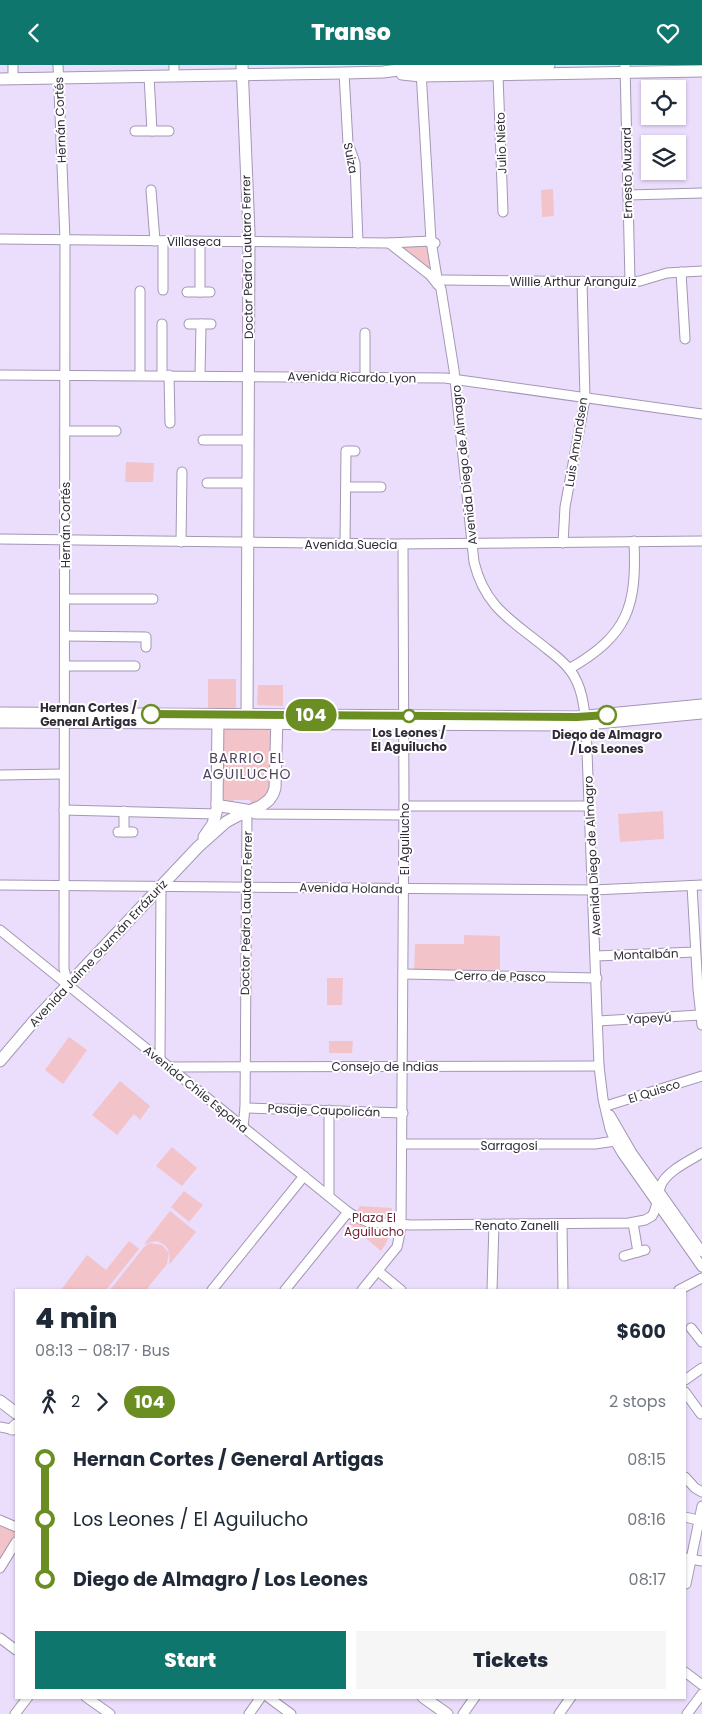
<!DOCTYPE html>
<html lang="en">
<head>
<meta charset="utf-8">
<style>
  body { margin:0; font-family:Poppins,sans-serif; background:#f6f6f7; color:#1f2937; height:100vh; display:flex; flex-direction:column; font-size:19px; white-space:nowrap }
  * { box-sizing:border-box; margin:0 }
  p { font-size:16px; color:#747a83 }
  .icon { flex:none; width:28px; height:28px; fill:none; stroke:currentColor; stroke-width:2; stroke-linecap:round; stroke-linejoin:round }
  .map { position:relative; flex:1; overflow:hidden }
  .drawer { position:absolute; left:15px; top:1224px; width:671px; height:410px; display:flex; flex-direction:column; background:#fff; border-radius:0px; box-shadow:0 1px 4px #0004 }
  .drawer>* { flex:none }
  .badge { padding:0 10px; border-radius:16px; font-size:18px; line-height:32px }
  .tools { position:absolute; left:641px; top:15px; display:grid; gap:10px }
  .tools a { display:grid; place-items:center; width:45px; height:45px; border-radius:0px; background:#fff; box-shadow:0 1px 4px #0004; font-size:25px }
  .map>.badge { position:absolute; translate:-50% -50%; box-shadow:0 0 0 2px #fff }
  .legs { display:flex; align-items:center; gap:8px; height:55px; padding:0 20px; font-size:16px }
  .legs p { margin-inline-start:auto }
  .summary { display:flex; align-items:center; justify-content:space-between; height:85px; padding:0 20px }
  h1 { font-size:28px; font-weight:800; line-height:38px }
  .primary-button { display:flex; gap:10px; margin-top:auto; padding:10px 20px }
  .primary-button a { flex:1; height:58px; border-radius:0px; background:#0f766e; color:#fff; font-size:20px; font-weight:800; line-height:58px; text-align:center }
  .primary-button a+a { background:#f6f6f7; color:#1f2937 }
  ul { padding:0 20px; list-style:none }
  li { display:flex; align-items:center; gap:18px; height:60px; font-size:19px }
  li i { display:grid; place-items:center; width:8px; height:100%; margin:0 6px; background:currentColor }
  li i::after { content:''; width:12px; height:12px; margin:-6px; border:4px solid; border-radius:50%; background:#fff }
  li p { margin-inline-start:auto }
  li:first-child i { background:linear-gradient(#0000 50%,currentColor 0) }
  li:last-child i { background:linear-gradient(currentColor 50%,#0000 0) }
  header { display:flex; justify-content:space-between; align-items:center; height:65px; padding:0 20px; background:#0f766e; color:#fff; font-size:22px; font-weight:800 }
  .map>svg:first-child { display:block }
</style>
</head>
<body>
<header><svg class="icon" aria-label="back" viewBox="0 0 24 24"><path d="M15 5l-7 7 7 7"/></svg>Transo<svg class="icon" aria-label="heart" viewBox="0 0 24 24"><path d="M12 20l-8-8c-3-5 5-10 8-4 3-6 11-1 8 4z"/></svg></header>
<div class="map">
<svg width="702" height="1649" viewBox="0 0 702 1649">
  <rect width="100%" height="100%" fill="#ebdefd"/>
  <!-- green -->
  <g fill="#f2c3c9">
    <polygon points="553,124 554,151 542,152 541,125"/>
    <polygon points="395,179 428,180 430,205"/>
    <polygon points="126,397 154,398 153,417 125,417"/>
    <rect x="208" y="614" width="28" height="31"/>
    <polygon points="258,620 283,620 283,641 257,640"/>
    <polygon points="223,662 269,662 272,665 271,721 265,735 247,741 251,737 250,735 234,735 230,739 221,738"/>
    <polygon points="663,746 664,774 620,777 618,749"/>
    <polygon points="464,870 500,871 500,906 414,906 415,879 464,879"/>
    <polygon points="327,913 343,913 342,940 327,940"/>
    <polygon points="69,972 87,985 63,1019 45,1005"/>
    <polygon points="329,976 353,976 352,988 329,988"/>
    <polygon points="120,1016 150,1041 140,1055 134,1049 117,1070 92,1050"/>
    <polygon points="172,1082 197,1103 182,1121 156,1101"/>
    <polygon points="184,1126 203,1140 189,1157 171,1142"/>
    <path d="M360,1141L392,1143C391,1159 392,1172 381,1186L349,1159Z"/>
    <path d="M170,1146L196,1167L169,1200C171,1187 169,1180 156,1176L144,1179Z"/>
    <polygon points="129,1176 139,1184 106,1225 61,1225 87,1190 106,1205"/>
    <polygon points="149,1178 162,1180 169,1188 167,1199 146,1225 110,1225 144,1182"/>
    <polygon points="0,1459 15,1465 16,1469 0,1496"/>
  </g>
  <g fill="none" stroke-linecap="round" stroke-linejoin="round">
    <defs>
      <g id="minor">
        <polyline points="13,0 13,14"/>
        <polyline points="58,0 65,175 64,904 68,920"/>
        <polyline points="174,0 174,10"/>
        <polyline points="625,0 630,217"/>
        <path d="M421,6L431,176L437,213L441,224L454,305L474,497C485,543 513,556 547,584C555,590 563,596 570,605C582,621 584,640 586,660L599,1001L603,1034L610,1064L615,1076L622,1088L702,1202"/>
        <polyline points="344,8 348,78 355,98 358,178"/>
        <polyline points="498,10 503,147"/>
        <polyline points="149,11 152,66"/>
        <polyline points="135,66 169,66"/>
        <polyline points="151,125 155,176"/>
        <polyline points="628,130 702,128"/>
        <polyline points="0,174 388,178 431,176 435,178"/>
        <polyline points="200,177 200,227"/>
        <polyline points="389,178 430,210 438,220"/>
        <polyline points="681,207 685,274"/>
        <polyline points="443,215 630,217 640,216 667,208 702,206"/>
        <polyline points="163,225 163,176"/>
        <polyline points="187,227 210,227"/>
        <polyline points="162,259 162,310"/>
        <polyline points="189,259 211,259"/>
        <polyline points="0,310 445,313 702,349"/>
        <polyline points="140,310 140,226"/>
        <polyline points="169,310 170,358"/>
        <polyline points="200,311 201,259"/>
        <polyline points="365,312 365,268"/>
        <polyline points="65,366 116,366"/>
        <polyline points="203,375 248,375"/>
        <polyline points="207,418 248,418"/>
        <polyline points="346,422 381,422"/>
        <polyline points="0,474 395,479 702,476"/>
        <polyline points="181,477 182,407"/>
        <polyline points="563,478 565,442 585,334 582,216"/>
        <polyline points="345,479 346,386 355,386"/>
        <polyline points="65,534 153,534"/>
        <polyline points="65,571 146,572 146,582"/>
        <polyline points="65,601 135,601"/>
        <path d="M569,604C628,570 637,542 634,476"/>
        <polyline points="0,710 64,709"/>
        <polyline points="404,741 589,741"/>
        <polyline points="64,745 216,749"/>
        <polyline points="246,745 255,749 404,750"/>
        <polyline points="124,746 124,767"/>
        <polyline points="118,767 133,767"/>
        <polyline points="0,820 593,825 702,820"/>
        <polyline points="692,821 698,924 702,960"/>
        <path d="M0,865L348,1147L358,1153L368,1157L411,1160L629,1158L645,1155L652,1151C658,1142 657,1131 661,1120C667,1106 689,1096 702,1088"/>
        <polyline points="596,891 695,887"/>
        <polyline points="403,909 597,913"/>
        <polyline points="598,956 700,950"/>
        <polyline points="160,994 161,822"/>
        <polyline points="170,1002 599,1001"/>
        <polyline points="606,1041 702,1011"/>
        <polyline points="245,1043 403,1048"/>
        <polyline points="329,1045 329,1131"/>
        <polyline points="610,1050 632,1088 702,1187"/>
        <polyline points="243,1062 245,1043 247,745"/>
        <polyline points="403,1079 595,1079 615,1076"/>
        <polyline points="633,1158 638,1187"/>
        <polyline points="562,1160 563,1225"/>
        <polyline points="624,1191 645,1185"/>
        <polyline points="378,1206 401,1225"/>
        <polyline points="212,1225 304,1111"/>
        <polyline points="285,1225 348,1147"/>
        <polyline points="362,1225 397,1182 401,1163 404,741 403,479"/>
        <polyline points="492,1225 494,1159"/>
        <polyline points="679,1225 702,1213"/>
        <polyline points="691,1263 702,1277"/>
        <polyline points="685,1315 702,1303"/>
        <polyline points="685,1327 701,1349"/>
        <polyline points="0,1362 16,1365"/>
        <polyline points="685,1412 695,1423 702,1427"/>
        <polyline points="685,1452 698,1455"/>
        <polyline points="0,1455 16,1462"/>
        <polyline points="685,1493 702,1496"/>
        <polyline points="0,1503 16,1477"/>
        <polyline points="686,1519 702,1441"/>
        <polyline points="0,1573 16,1585"/>
        <polyline points="685,1607 702,1620"/>
        <polyline points="86,1632 110,1649"/>
        <polyline points="268,1632 291,1649"/>
        <polyline points="15,1649 28,1632"/>
        <polyline points="249,1649 261,1632"/>
        <polyline points="463,1649 475,1632"/>
        <polyline points="559,1649 571,1632"/>
        <polyline points="687,1649 702,1629"/>
      </g>
      <g id="major">
        <polyline points="242,0 249,168 247,656"/>
        <polyline points="402,9 421,11 702,6"/>
        <polyline points="0,14 344,8 383,7 421,2 549,0"/>
        <polyline points="0,648 577,652 702,640"/>
        <polyline points="0,657 577,660 702,648"/>
        <polyline points="217,739 221,741 246,745"/>
        <polyline points="204,772 213,759 217,744 218,651"/>
        <polyline points="0,996 34,956 198,782 226,757 237,751 261,741 269,735 273,729 275,723 277,652"/>
        <polyline points="0,1336 16,1348"/>
        <polyline points="12,1364 16,1360"/>
        <polyline points="423,1632 447,1649"/>
      </g>
    </defs>
    <!-- minor casing -->
    <use href="#minor" stroke="#a497b4" stroke-width="11"/>
    <!-- major casing -->
    <use href="#major" stroke="#a497b4" stroke-width="13"/>
    <!-- minor -->
    <use href="#minor" stroke="#fff" stroke-width="9"/>
    <!-- major -->
    <use href="#major" stroke="#fff" stroke-width="11"/>
  </g>
  <g fill="none" stroke-linecap="round" stroke-linejoin="round">
    <defs>
      <polyline id="line-1" points="151,649 577,652 607,650"/>
    </defs>
    <!-- line-1 casing -->
    <use href="#line-1" stroke="#fff" stroke-width="11"/>
    <!-- line-1 -->
    <use href="#line-1" stroke="#6b8e23" stroke-width="8"/>
  </g>
  <!-- markers -->
  <g fill="#fff" stroke="#6b8e23" stroke-width="2.5">
    <circle cx="151" cy="649" r="9"/>
    <circle cx="607" cy="650" r="9"/>
    <circle cx="409" cy="651" r="6"/>
  </g>
  <g text-anchor="middle" dominant-baseline="central" stroke-width="4" stroke-linejoin="round" paint-order="stroke">
    <!-- street labels -->
    <g font-size="12" fill="#302b37" stroke="#fff">
      <text transform="translate(60 55) rotate(-92)">Hernán Cortés</text>
      <text transform="translate(501 78) rotate(-92)">Julio Nieto</text>
      <text transform="translate(351 93) rotate(79)">Suiza</text>
      <text transform="translate(627 108) rotate(-91)">Ernesto Muzard</text>
      <text x="194" y="176">Villaseca</text>
      <text transform="translate(247 192) rotate(-91)">Doctor Pedro Lautaro Ferrer</text>
      <text x="573" y="216">Willie Arthur Aranguiz</text>
      <text transform="translate(352 312) rotate(1)">Avenida Ricardo Lyon</text>
      <text transform="translate(576 377) rotate(-81)">Luis Amundsen</text>
      <text transform="translate(464 400) rotate(-96)">Avenida Diego de Almagro</text>
      <text transform="translate(65 460) rotate(-90)">Hernán Cortés</text>
      <text x="351" y="479">Avenida Suecia</text>
      <text transform="translate(404 774) rotate(-90)">El Aguilucho</text>
      <text transform="translate(592 791) rotate(-93)">Avenida Diego de Almagro</text>
      <text transform="translate(351 823) rotate(1)">Avenida Holanda</text>
      <text transform="translate(246 848) rotate(-89)">Doctor Pedro Lautaro Ferrer</text>
      <text transform="translate(98 888) rotate(-47)">Avenida Jaime Guzmán Errázuriz</text>
      <text transform="translate(646 889) rotate(-2)">Montalbán</text>
      <text transform="translate(500 911) rotate(1)">Cerro de Pasco</text>
      <text transform="translate(649 953) rotate(-3)">Yapeyú</text>
      <text x="385" y="1001">Consejo de Indias</text>
      <text transform="translate(196 1024) rotate(39)">Avenida Chile España</text>
      <text transform="translate(654 1026) rotate(-17)">El Quisco</text>
      <text transform="translate(324 1045) rotate(2)">Pasaje Caupolicán</text>
      <text x="509" y="1080">Sarragosi</text>
      <text x="517" y="1160">Renato Zanelli</text>
    </g>
    <!-- stop labels -->
    <g font-size="12" font-weight="bold" fill="#302b37" stroke="#fff">
      <text x="137" y="642" text-anchor="end">Hernan Cortes /<tspan x="137" dy="14">General Artigas</tspan></text>
      <text x="409" y="667">Los Leones /<tspan x="409" dy="14">El Aguilucho</tspan></text>
      <text x="607" y="669">Diego de Almagro<tspan x="607" dy="14">/ Los Leones</tspan></text>
    </g>
    <!-- park labels -->
    <g font-size="12" fill="#6f1e33" stroke="#fff">
      <text x="374" y="1152">Plaza El<tspan x="374" dy="14">Aguilucho</tspan></text>
    </g>
    <!-- neighbourhood labels -->
    <g font-size="14" letter-spacing="1" fill="#4e435c" stroke="#fff">
      <text x="247" y="693">BARRIO EL<tspan x="247" dy="16">AGUILUCHO</tspan></text>
    </g>
  </g>
</svg>
<div class="tools">
<a><svg class="icon" aria-label="locate" viewBox="0 0 24 24"><circle cx="12" cy="12" r="6"/><path d="M12 2v4M12 18v4M2 12h4M18 12h4"/></svg></a>
<a><svg class="icon" aria-label="layers" viewBox="0 0 24 24"><path d="M12 4l9 5-9 5-9-5zM3 14l9 5 9-5"/></svg></a>
</div>
<b class="badge" style="left:311px;top:650px;background:#6b8e23;color:#fff">104</b>
<section class="drawer">
<div class="summary"><div><h1>4 min</h1><p>08:13 – 08:17 · Bus</p></div><b>$600</b></div>
<div class="legs"><svg class="icon" aria-label="walk" viewBox="0 0 24 24"><circle cx="13" cy="4" r="2"/><path d="M13 8l-2 6 4 7M11 14l-3 7M7 12l3-4h3l4 4"/></svg>2<svg class="icon" aria-label="forward" viewBox="0 0 24 24"><path d="M9 5l7 7-7 7"/></svg><b class="badge" style="background:#6b8e23;color:#fff">104</b><p>2 stops</p></div>
<ul>
<li><i style="color:#6b8e23"></i><b>Hernan Cortes / General Artigas</b><p>08:15</p></li>
<li><i style="color:#6b8e23"></i><span>Los Leones / El Aguilucho</span><p>08:16</p></li>
<li><i style="color:#6b8e23"></i><b>Diego de Almagro / Los Leones</b><p>08:17</p></li>
</ul>
<div class="primary-button"><a>Start</a><a>Tickets</a></div>
</section>
</div>
</body>
</html>
